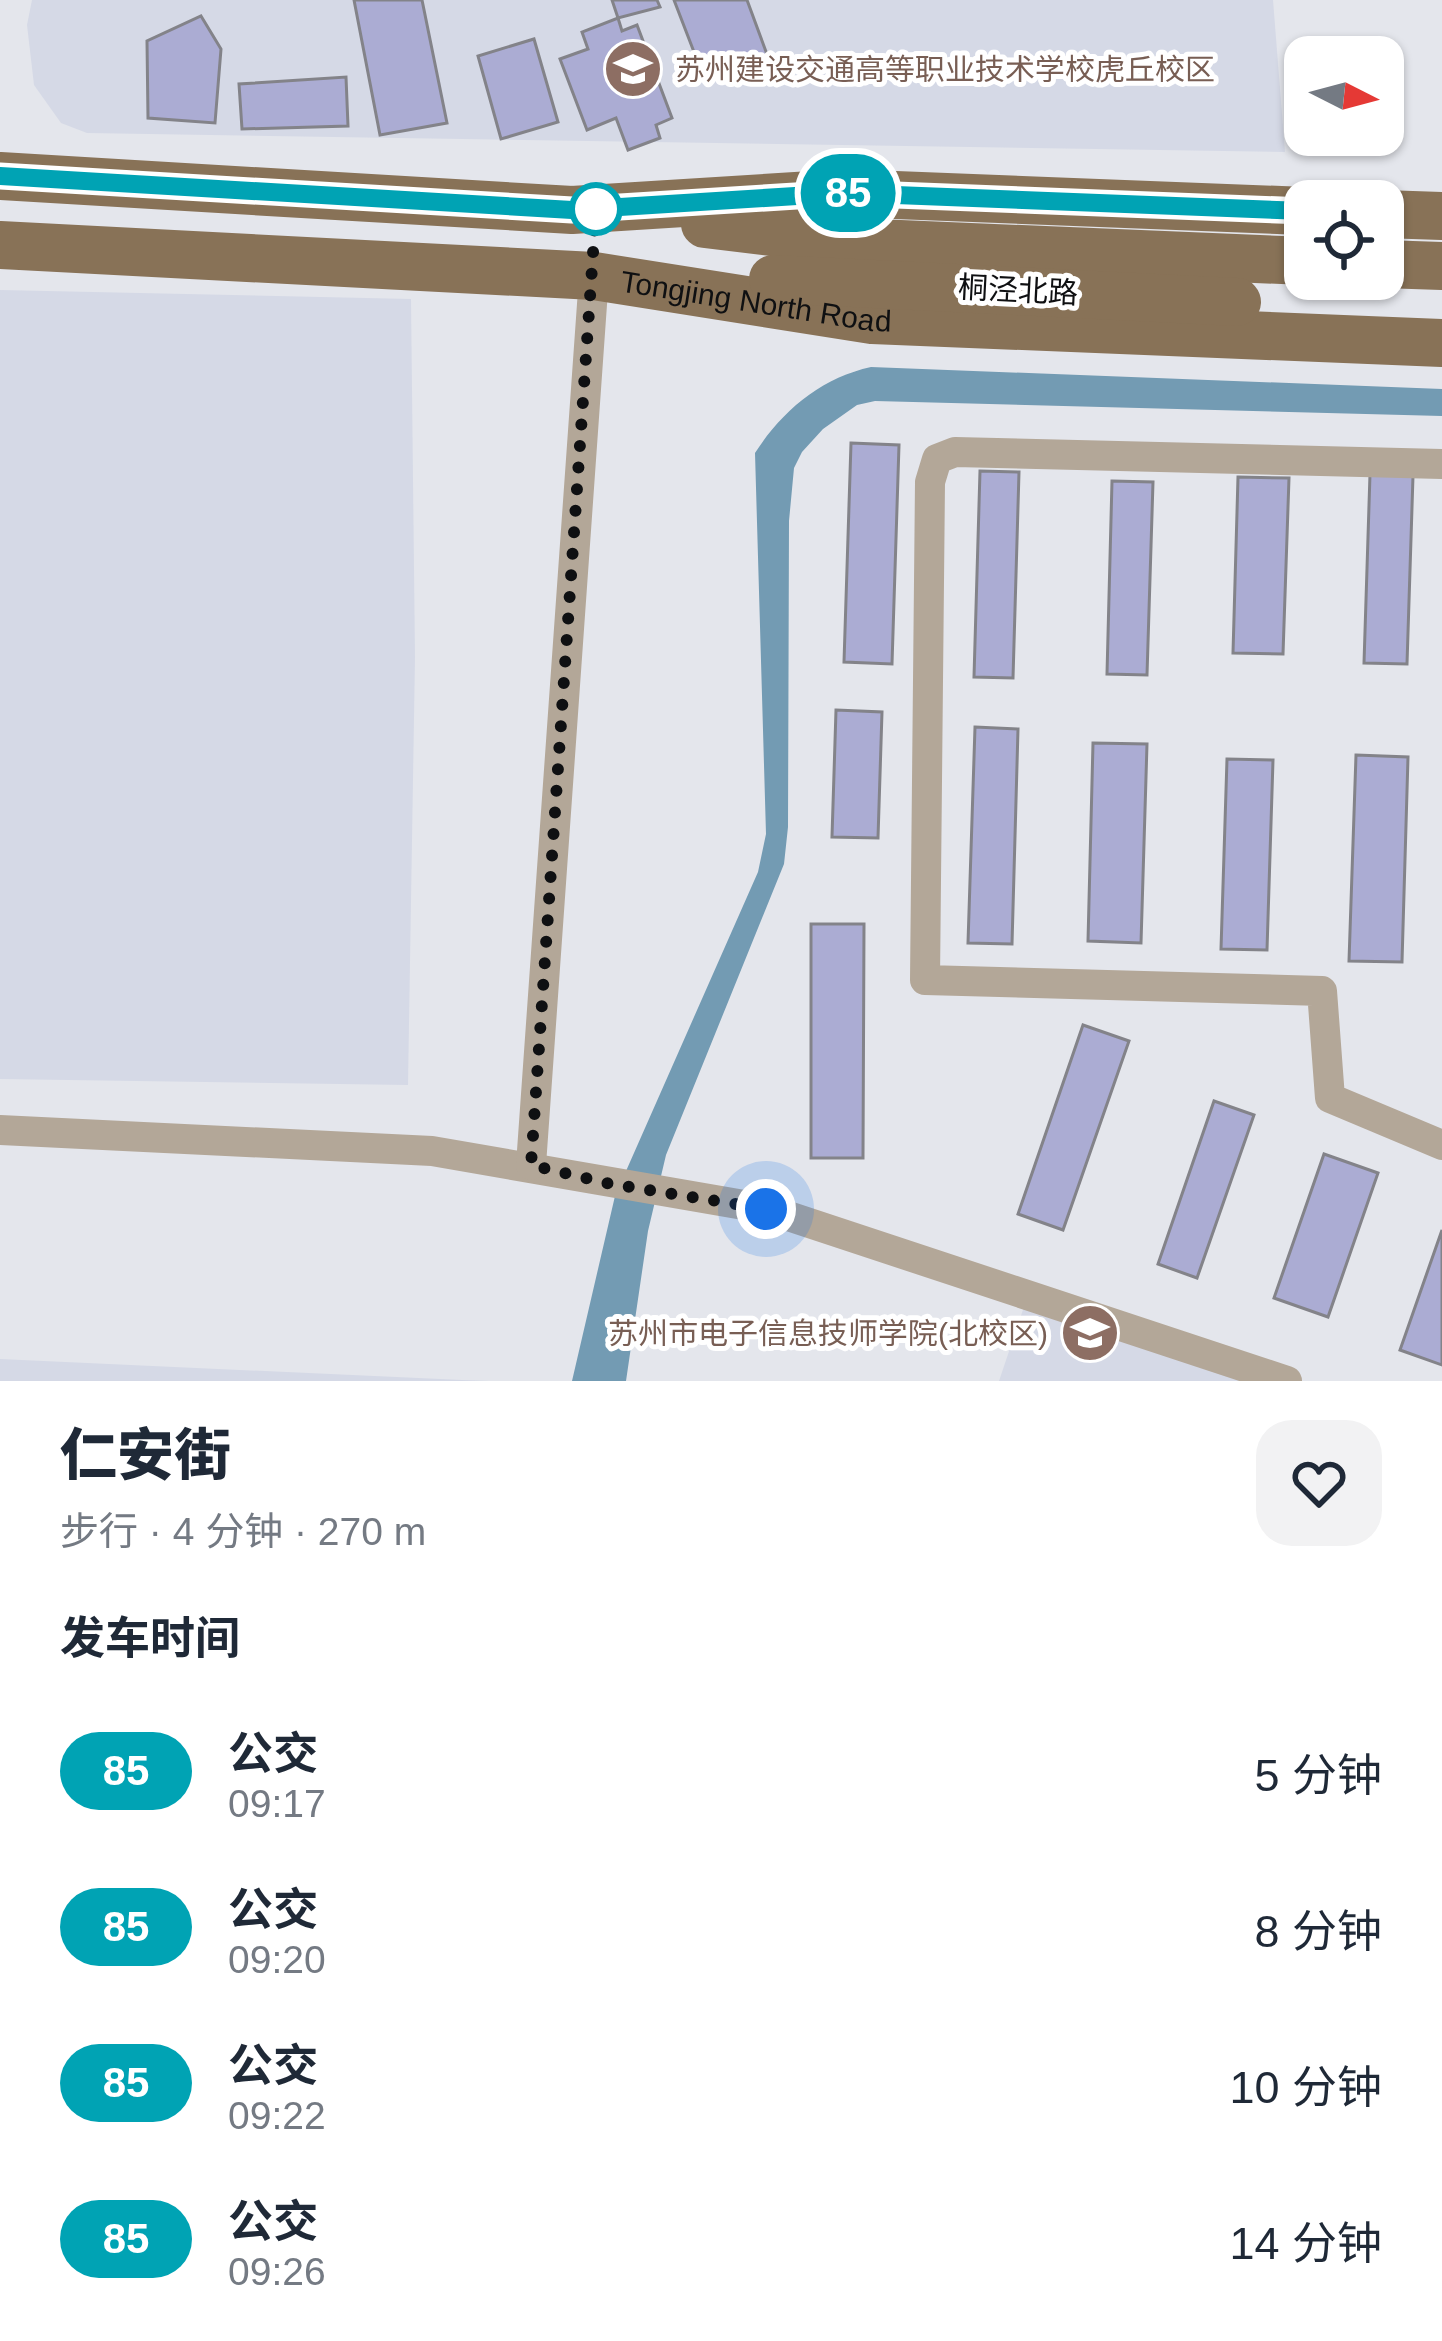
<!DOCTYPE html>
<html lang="zh">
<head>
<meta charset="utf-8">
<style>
  body { margin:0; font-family:Helvetica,"Noto Sans SC",sans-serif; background:#f2f2f3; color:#1f2937; height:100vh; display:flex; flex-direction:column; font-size:45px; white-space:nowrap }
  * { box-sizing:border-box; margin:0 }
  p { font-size:39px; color:#747a83 }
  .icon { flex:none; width:66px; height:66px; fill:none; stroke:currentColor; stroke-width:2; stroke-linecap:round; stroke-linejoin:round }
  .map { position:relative; height:1381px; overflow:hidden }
  .drawer { display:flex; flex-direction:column; background:#fff; flex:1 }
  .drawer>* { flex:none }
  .badge { padding:0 24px; border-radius:39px; font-size:42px; line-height:78px }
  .needle { width:78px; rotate:96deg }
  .controls { position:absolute; left:1284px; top:36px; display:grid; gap:24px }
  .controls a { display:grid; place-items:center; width:120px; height:120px; border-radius:24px; background:#fff; box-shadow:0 3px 9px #0004; font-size:60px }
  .you { position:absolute; width:60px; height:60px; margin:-30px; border:9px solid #fff; border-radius:50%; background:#1a73e8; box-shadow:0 0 0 18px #1a73e833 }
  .map>.badge { position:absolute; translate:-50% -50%; box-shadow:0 0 0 6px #fff }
  h2 { padding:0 60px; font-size:45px; line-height:108px }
  .round { display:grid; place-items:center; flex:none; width:126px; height:126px; border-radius:36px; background:#f2f2f3 }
  .overview { display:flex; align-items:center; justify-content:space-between; height:204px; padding:0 60px }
  h1 { font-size:57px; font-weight:800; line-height:90px }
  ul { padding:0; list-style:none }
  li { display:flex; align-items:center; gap:36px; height:156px; padding:0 60px }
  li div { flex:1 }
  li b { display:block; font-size:45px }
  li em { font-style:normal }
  li .badge { min-width:132px; font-weight:700; text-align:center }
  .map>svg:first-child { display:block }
</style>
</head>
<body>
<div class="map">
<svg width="1442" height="1381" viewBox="0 0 1442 1381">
  <rect width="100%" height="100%" fill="#e4e6ec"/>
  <!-- built -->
  <g fill="#d5d9e6">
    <polygon points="32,0 1273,0 1285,152 87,133 61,123 34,85 27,25"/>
    <polygon points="0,290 411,299 415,657 408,1085 0,1079"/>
    <polygon points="1031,1286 1300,1381 999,1381"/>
    <polygon points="0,1359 462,1380 489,1381 0,1381"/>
  </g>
  <!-- water -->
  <path fill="#739bb3" d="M871,367L1442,389V416L875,401L857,405L823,429L802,452L794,468L789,521L788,827L784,864L666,1155L648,1231L626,1381H572L615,1196L758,872L766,834L755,453C782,411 821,378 871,367Z"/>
  <!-- building -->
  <g fill="#abacd3" stroke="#838389" stroke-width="3">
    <polygon points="354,0 422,0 447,123 380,135"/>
    <polygon points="612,0 657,0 660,7 618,18"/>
    <polygon points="674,0 747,0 768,57 704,78"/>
    <polygon points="201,16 221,49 215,123 148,118 147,41"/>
    <polygon points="618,18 622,31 637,25 672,118 656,125 660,138 628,150 616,118 587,130 560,59 588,49 582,32"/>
    <polygon points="534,39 558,122 501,139 478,56"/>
    <polygon points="346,77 348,126 242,129 239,84"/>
    <polygon points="851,443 899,445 892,664 844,662"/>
    <polygon points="980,471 1019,472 1013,678 974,677"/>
    <polygon points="1370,474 1413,476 1407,664 1364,663"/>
    <polygon points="1238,477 1289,478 1283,654 1233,653"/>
    <polygon points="1112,481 1153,482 1147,675 1107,674"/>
    <polygon points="836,710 882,712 878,838 832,837"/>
    <polygon points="975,727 1018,729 1012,944 968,943"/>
    <polygon points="1093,743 1147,744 1141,943 1088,941"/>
    <polygon points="1356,755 1408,757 1402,962 1349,961"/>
    <polygon points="1227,759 1273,760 1267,950 1221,949"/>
    <polygon points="811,924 864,924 863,1158 811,1158"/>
    <polygon points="1083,1025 1129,1041 1063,1230 1018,1214"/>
    <polygon points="1214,1101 1254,1115 1197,1278 1158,1264"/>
    <polygon points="1324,1154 1378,1173 1328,1317 1274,1298"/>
    <polygon points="1442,1230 1442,1365 1400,1350"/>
  </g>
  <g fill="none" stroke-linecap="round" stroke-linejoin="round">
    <!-- minor -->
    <g stroke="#b3a798" stroke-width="30">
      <polyline points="1442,464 955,452 937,459 930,482 925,980 1322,991 1330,1098 1442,1145"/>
      <polyline points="0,1130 432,1151 767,1209 1287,1381"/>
      <polyline points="531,1165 594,276"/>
    </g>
    <!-- primary -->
    <g stroke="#887257" stroke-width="48">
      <polyline points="0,176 572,210 844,193 1305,211"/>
      <polyline points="1383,214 1442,216"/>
      <polyline points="705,224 853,242 1305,261"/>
      <path id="s1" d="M0,245L594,276L872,320L1442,343"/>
      <polyline points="1383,264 1442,266"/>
      <polyline points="773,279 1237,302"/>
    </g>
  </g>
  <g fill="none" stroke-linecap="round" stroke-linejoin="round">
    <defs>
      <polyline id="line" points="0,176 572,210 844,193 1305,211"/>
    </defs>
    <!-- line casing -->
    <use href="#line" stroke="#fff" stroke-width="27"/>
    <!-- line -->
    <use href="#line" stroke="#00a3b4" stroke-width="18"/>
    <!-- walk -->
    <polyline stroke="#0f1012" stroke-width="12" stroke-dasharray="0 21.6" points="596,209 531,1165 611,1184 766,1209"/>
  </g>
  <!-- icons -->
  <defs>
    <symbol id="university-disc" viewBox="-11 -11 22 22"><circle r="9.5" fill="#8d6e63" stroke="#fff"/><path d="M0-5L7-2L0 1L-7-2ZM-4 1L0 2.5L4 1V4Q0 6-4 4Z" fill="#fff"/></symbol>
  </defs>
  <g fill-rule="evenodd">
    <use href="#university-disc" x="600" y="36" width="66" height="66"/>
    <use href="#university-disc" x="1057" y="1300" width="66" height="66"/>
  </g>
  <!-- markers -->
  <circle fill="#fff" stroke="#00a3b4" stroke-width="6" cx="596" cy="209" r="24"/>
  <g text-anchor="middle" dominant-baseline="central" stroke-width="10" stroke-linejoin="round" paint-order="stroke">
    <!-- education labels -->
    <g font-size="30" fill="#785e54" stroke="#fff" text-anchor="start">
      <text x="675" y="69">苏州建设交通高等职业技术学校虎丘校区</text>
      <text x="1048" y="1333" text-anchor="end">苏州市电子信息技师学院(北校区)</text>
    </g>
    <!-- street labels -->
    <g font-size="30" fill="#0f1012" stroke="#fff">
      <text transform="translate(1018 290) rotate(3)">桐泾北路</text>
      <text stroke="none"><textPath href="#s1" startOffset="759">Tongjing North Road</textPath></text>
    </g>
  </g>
</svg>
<div class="controls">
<a><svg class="needle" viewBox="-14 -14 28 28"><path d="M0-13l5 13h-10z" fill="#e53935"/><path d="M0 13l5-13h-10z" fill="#747a83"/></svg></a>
<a><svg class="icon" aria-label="locate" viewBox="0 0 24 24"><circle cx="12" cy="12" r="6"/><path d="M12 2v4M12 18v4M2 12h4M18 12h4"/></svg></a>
</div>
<div class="you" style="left:766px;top:1209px"></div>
<b class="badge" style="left:848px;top:193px;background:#00a3b4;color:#fff">85</b>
</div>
<section class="drawer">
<div class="overview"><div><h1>仁安街</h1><p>步行 · 4 分钟 · 270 m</p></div><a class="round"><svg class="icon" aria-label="heart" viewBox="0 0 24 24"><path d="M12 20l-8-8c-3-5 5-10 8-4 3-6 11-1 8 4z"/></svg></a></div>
<h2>发车时间</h2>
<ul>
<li><span class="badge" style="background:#00a3b4;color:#fff">85</span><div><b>公交</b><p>09:17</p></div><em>5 分钟</em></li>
<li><span class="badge" style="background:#00a3b4;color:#fff">85</span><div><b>公交</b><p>09:20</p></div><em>8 分钟</em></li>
<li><span class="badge" style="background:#00a3b4;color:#fff">85</span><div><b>公交</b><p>09:22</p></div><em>10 分钟</em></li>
<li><span class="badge" style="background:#00a3b4;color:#fff">85</span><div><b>公交</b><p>09:26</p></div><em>14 分钟</em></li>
</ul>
</section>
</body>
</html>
